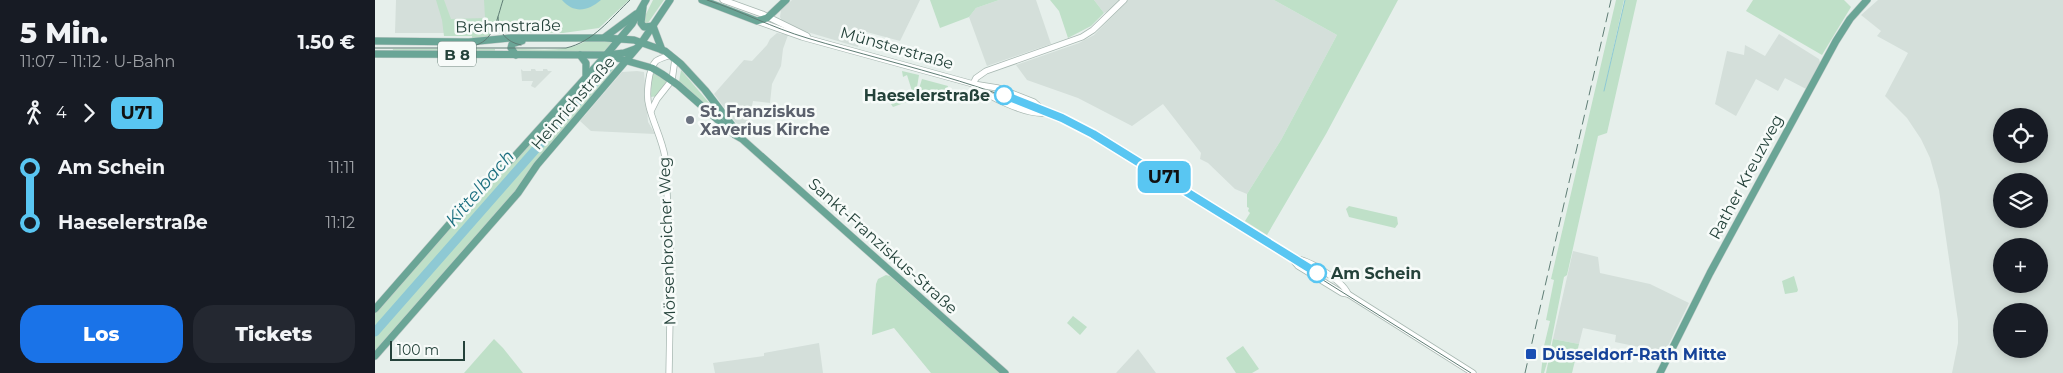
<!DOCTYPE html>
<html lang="de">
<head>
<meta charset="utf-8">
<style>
  body { margin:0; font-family:Montserrat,sans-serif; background:#242831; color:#f1f3f6; height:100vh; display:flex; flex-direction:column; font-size:19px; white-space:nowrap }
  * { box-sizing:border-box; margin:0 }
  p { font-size:16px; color:#9ea1a6 }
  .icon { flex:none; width:28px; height:28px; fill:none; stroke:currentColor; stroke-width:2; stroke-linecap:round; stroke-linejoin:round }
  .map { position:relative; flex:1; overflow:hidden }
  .sheet { display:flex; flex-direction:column; background:#171b24; width:375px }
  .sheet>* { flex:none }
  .badge { padding:0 10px; border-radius:8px; font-size:18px; line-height:32px }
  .fabs { position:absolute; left:1618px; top:108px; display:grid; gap:10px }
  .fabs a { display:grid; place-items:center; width:55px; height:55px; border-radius:50%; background:#171b24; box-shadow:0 2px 8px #0003; font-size:25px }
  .scale { position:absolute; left:15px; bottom:12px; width:75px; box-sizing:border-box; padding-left:5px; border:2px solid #24423a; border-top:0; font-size:14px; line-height:18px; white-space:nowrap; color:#24423a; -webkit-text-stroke:4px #f7fbf9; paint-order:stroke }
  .map>.badge { position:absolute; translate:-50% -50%; box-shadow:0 0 0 2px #fff }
  .legs { display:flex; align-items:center; gap:8px; height:55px; padding:0 20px; font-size:16px }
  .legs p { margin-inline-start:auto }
  .head { display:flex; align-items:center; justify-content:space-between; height:85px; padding:0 20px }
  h1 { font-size:28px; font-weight:800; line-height:38px }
  .button { display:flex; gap:10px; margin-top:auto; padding:10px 20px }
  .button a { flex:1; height:58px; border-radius:20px; background:#1a73e8; color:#fff; font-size:20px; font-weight:800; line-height:58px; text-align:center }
  .button a+a { background:#242831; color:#f1f3f6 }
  ul { padding:0 20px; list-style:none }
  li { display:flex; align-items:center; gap:18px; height:55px; font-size:19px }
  li i { display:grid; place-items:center; width:8px; height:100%; margin:0 6px; background:currentColor }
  li i::after { content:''; width:12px; height:12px; margin:-6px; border:4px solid; border-radius:50%; background:#171b24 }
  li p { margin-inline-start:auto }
  li:first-child i { background:linear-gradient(#0000 50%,currentColor 0) }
  li:last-child i { background:linear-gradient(currentColor 50%,#0000 0) }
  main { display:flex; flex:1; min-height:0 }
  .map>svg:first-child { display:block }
</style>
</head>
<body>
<main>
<section class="sheet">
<div class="head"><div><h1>5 Min.</h1><p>11:07 – 11:12 · U-Bahn</p></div><b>1.50 €</b></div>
<div class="legs"><svg class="icon" aria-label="walk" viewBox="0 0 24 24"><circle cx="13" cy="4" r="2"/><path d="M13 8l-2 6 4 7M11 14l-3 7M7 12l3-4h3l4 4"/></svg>4<svg class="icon" aria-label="forward" viewBox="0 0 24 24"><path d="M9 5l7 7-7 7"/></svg><b class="badge" style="background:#59c6f2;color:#111">U71</b></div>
<ul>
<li><i style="color:#59c6f2"></i><b>Am Schein</b><p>11:11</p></li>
<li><i style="color:#59c6f2"></i><b>Haeselerstraße</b><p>11:12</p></li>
</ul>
<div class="button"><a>Los</a><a>Tickets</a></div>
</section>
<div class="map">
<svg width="1688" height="373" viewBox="0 0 1688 373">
  <rect width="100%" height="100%" fill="#e6efeb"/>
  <!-- built -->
  <g fill="#d4dfda" fill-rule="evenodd">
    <polygon points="21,0 253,0 131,30 97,33 20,33"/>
    <polygon points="417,0 545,0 525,41 488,31 483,47 429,31 407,21 405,17 406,10"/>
    <polygon points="624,0 661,0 676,44 612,66 594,17 601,8"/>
    <polygon points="719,0 746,0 736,10 729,13"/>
    <polygon points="753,0 899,0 962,35 906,140 872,194 860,189 833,163 825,159 826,153 788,104 757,126 703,98 652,80 641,65 704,43 719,35"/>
    <path d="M1503,0H1688V373H1577L1583,343V321L1564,190L1555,158L1546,139L1532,118L1510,96L1533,53L1502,36L1506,31L1486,15ZM1626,116H1664V154H1626ZM1626,181H1664V219H1626ZM1626,246H1664V284H1626ZM1626,311H1664V349H1626Z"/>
    <polygon points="402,33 413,35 408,49 406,66 397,84 395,103 378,101 371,136 339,94 369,60 377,61 392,45 395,39"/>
    <polygon points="1404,34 1444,59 1446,66 1433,90 1410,78 1403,91 1381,79 1361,116 1340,104 1352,51 1369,55 1370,45 1390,56"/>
    <polygon points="146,69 148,71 156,71 156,69 160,69 161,71 168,71 168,69 172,69 173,71 177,71 160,88 156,86 158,81 147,81"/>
    <polygon points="262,71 269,72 273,122 280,134 216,131 205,121 247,72"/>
    <polygon points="1198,251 1223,257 1225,273 1275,284 1314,303 1287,358 1264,347 1240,342 1241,335 1208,328 1204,344 1178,339"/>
    <polygon points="444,343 448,373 340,373 338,363 389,356 389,353"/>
    <polygon points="763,349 781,373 741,373"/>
  </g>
  <!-- green -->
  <g fill="#bfe0c8">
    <polygon points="61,0 69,0 76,19 110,18 109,0 254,0 224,28 188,33 128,32 124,22 121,21 113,37 97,39 97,36 69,36 67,20"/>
    <polygon points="278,0 289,0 273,23 270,24 268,20"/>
    <polygon points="555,0 624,0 601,8 594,17 565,28"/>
    <polygon points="675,0 719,0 729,13 716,26 693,38 684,11"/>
    <polygon points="899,0 1023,0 951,134 892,235 870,221 875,213 873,211 874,208 872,207 872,194 906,140 962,35"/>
    <polygon points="1241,0 1249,0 1229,91 1250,0 1262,0 1232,133 1223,136 1192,275 1189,277 1172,363 1169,373 1166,373 1169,346 1175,321 1171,320 1179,280 1176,279"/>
    <polygon points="1378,0 1469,0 1476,7 1447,55 1371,11"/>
    <path d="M211,41H237L238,43L230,52H143L140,49C164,49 190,53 211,41Z"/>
    <polygon points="18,49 120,49 120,52 17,52"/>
    <polygon points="227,61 237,67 239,72 149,182 0,355 0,310 113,181"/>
    <polygon points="277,70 294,81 282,96 276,97"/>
    <polygon points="306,70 347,118 346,119 304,82"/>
    <polygon points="527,71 544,75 540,99 518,107 516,104 534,97 533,93 537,91 532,75 528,77"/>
    <polygon points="547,79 573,86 570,95 544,103 543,92"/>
    <polygon points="974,206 1022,217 1023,224 1020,228 974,217 971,209"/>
    <polygon points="511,275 515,276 625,373 556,373 519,328 497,335 501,284 503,279"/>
    <polygon points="1419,276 1423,290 1422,292 1410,294 1407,281"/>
    <polygon points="698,316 712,327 705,335 692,323"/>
    <polygon points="119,339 128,348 148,373 89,373"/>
    <polygon points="1178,339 1204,344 1197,373 1171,373"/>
    <polygon points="868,346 884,369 877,373 861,373 851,358"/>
  </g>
  <!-- water -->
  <path fill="#8ec9d4" d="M187,0H226C213,11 199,14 187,0Z"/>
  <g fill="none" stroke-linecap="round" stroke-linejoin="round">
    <!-- stream -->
    <polyline stroke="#8ec9d4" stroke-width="1" points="1229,91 1250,0"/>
    <!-- river -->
    <polyline stroke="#8ec9d4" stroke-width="9" points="0,332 234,66"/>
    <defs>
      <g id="minor">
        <polyline points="348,0 387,14 432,36"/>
        <polyline points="382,21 427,37 598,84 623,88 659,102 671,113 696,123 732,143 917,259 923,266 967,293 973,294 1098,373"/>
        <polyline points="598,84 601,78 611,71 707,37 718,30 749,0"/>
        <path d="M598,84C614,97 650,115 671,113"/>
        <polyline points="276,111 282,99 297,80 300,59"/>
        <path d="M917,259C931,257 968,281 973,294"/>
        <path d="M294,373L296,263L290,157C287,139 278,123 274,106C271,96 273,69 281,61C285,58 291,57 295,55"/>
      </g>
      <g id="major">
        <polyline points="327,0 382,21 392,18 411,0"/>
        <polyline points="268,7 266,23 269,27 278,26"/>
        <polyline points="278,26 287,50"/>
        <polyline points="230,37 261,14"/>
        <polyline points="0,41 94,42 136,38 230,38 259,40 290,51 306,64 330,90 366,137"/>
        <polyline points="0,54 231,55 249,53 260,49"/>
        <polyline points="141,55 136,48 137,44 147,41"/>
        <polyline points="205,55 211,63 211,75"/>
        <polyline points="231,55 277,68 287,74 303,85 360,135 367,139 630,373"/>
        <polyline points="0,309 112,181 139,157 231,55 257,24 271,0"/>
        <polyline points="0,356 143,193 162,165 267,42 295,0"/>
        <polyline points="1285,373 1335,273 1461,41 1475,19 1492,0"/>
      </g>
    </defs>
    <!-- minor casing -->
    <use href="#minor" stroke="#a8b8b2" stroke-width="7"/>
    <!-- major casing -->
    <use href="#major" stroke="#c2cac8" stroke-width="8"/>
    <!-- minor -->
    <use href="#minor" stroke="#fff" stroke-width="5.5"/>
    <!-- major -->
    <use href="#major" stroke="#6aa596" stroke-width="7"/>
    <!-- tram -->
    <g stroke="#5f7d75" stroke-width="1">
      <path d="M332,0C366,11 398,28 432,38C532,68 639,88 730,143L1096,373"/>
      <path d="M123,17C123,32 131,42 146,45"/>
      <path d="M97,46C119,43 122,18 128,0"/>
      <path d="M0,48H191C218,42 236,18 255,0"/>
    </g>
    <!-- rail -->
    <polyline stroke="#5f7d75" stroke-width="1" stroke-dasharray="10 5" stroke-linecap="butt" points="1150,373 1236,0"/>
  </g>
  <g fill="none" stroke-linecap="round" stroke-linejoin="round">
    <defs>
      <polyline id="line-1" points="629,95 687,118 718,134 942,273"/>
    </defs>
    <!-- line-1 casing -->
    <use href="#line-1" stroke="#fff" stroke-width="11"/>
    <!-- line-1 -->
    <use href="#line-1" stroke="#59c6f2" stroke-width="8"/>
  </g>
  <!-- markers -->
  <g fill="#fff" stroke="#59c6f2" stroke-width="2.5">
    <circle cx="629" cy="95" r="9"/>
    <circle cx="942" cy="273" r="9"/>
  </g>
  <circle fill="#6b7280" stroke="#f7fbf9" stroke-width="2" cx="315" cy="120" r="5"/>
  <rect fill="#1a4fb4" stroke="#f7fbf9" stroke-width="2" x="1150" y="348" width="12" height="12" rx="2.5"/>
  <g text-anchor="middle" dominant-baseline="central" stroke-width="5" stroke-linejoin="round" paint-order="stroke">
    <!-- shield labels -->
    <rect fill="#f7fbf9" stroke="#637a73" stroke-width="1" x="63" y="41.5" width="38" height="25" rx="4"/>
    <g font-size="15" font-weight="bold" fill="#24423a">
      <text x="82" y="54">B 8</text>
    </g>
    <!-- street labels -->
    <g font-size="16" fill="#24423a" stroke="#f7fbf9">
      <text transform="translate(133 26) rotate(-1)">Brehmstraße</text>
      <text transform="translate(522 48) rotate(16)">Münsterstraße</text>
      <text transform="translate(198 103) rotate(-49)">Heinrichstraße</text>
      <text transform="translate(1371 177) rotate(-62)">Rather Kreuzweg</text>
      <text transform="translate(292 241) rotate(-92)">Mörsenbroicher Weg</text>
      <text transform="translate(508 246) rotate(42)">Sankt-Franziskus-Straße</text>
    </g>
    <!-- stop labels -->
    <g font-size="16" font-weight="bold" fill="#24423a" stroke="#f7fbf9" text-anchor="end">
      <text x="615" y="95">Haeselerstraße</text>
      <text x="956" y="273" text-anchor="start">Am Schein</text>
    </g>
    <!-- worship labels -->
    <g font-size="16" font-weight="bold" fill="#5b616d" stroke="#f7fbf9" text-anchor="start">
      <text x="325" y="111">St. Franziskus<tspan x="325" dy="18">Xaverius Kirche</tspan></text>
    </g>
    <!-- transit labels -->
    <g font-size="16" font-weight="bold" fill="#164399" stroke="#f7fbf9" text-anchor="start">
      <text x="1167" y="354">Düsseldorf-Rath Mitte</text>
    </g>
    <!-- water labels -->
    <g font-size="18" font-style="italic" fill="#1c6f80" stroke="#f7fbf9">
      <text transform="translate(105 188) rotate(-49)">Kittelbach</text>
    </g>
  </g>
</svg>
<div class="fabs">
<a><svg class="icon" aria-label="locate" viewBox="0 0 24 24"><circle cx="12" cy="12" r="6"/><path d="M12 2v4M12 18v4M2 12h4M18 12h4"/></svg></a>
<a><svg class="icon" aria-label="layers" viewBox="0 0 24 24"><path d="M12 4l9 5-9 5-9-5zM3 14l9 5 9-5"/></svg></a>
<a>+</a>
<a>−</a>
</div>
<div class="scale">100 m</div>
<b class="badge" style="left:789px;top:177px;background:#59c6f2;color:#111">U71</b>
</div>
</main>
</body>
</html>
